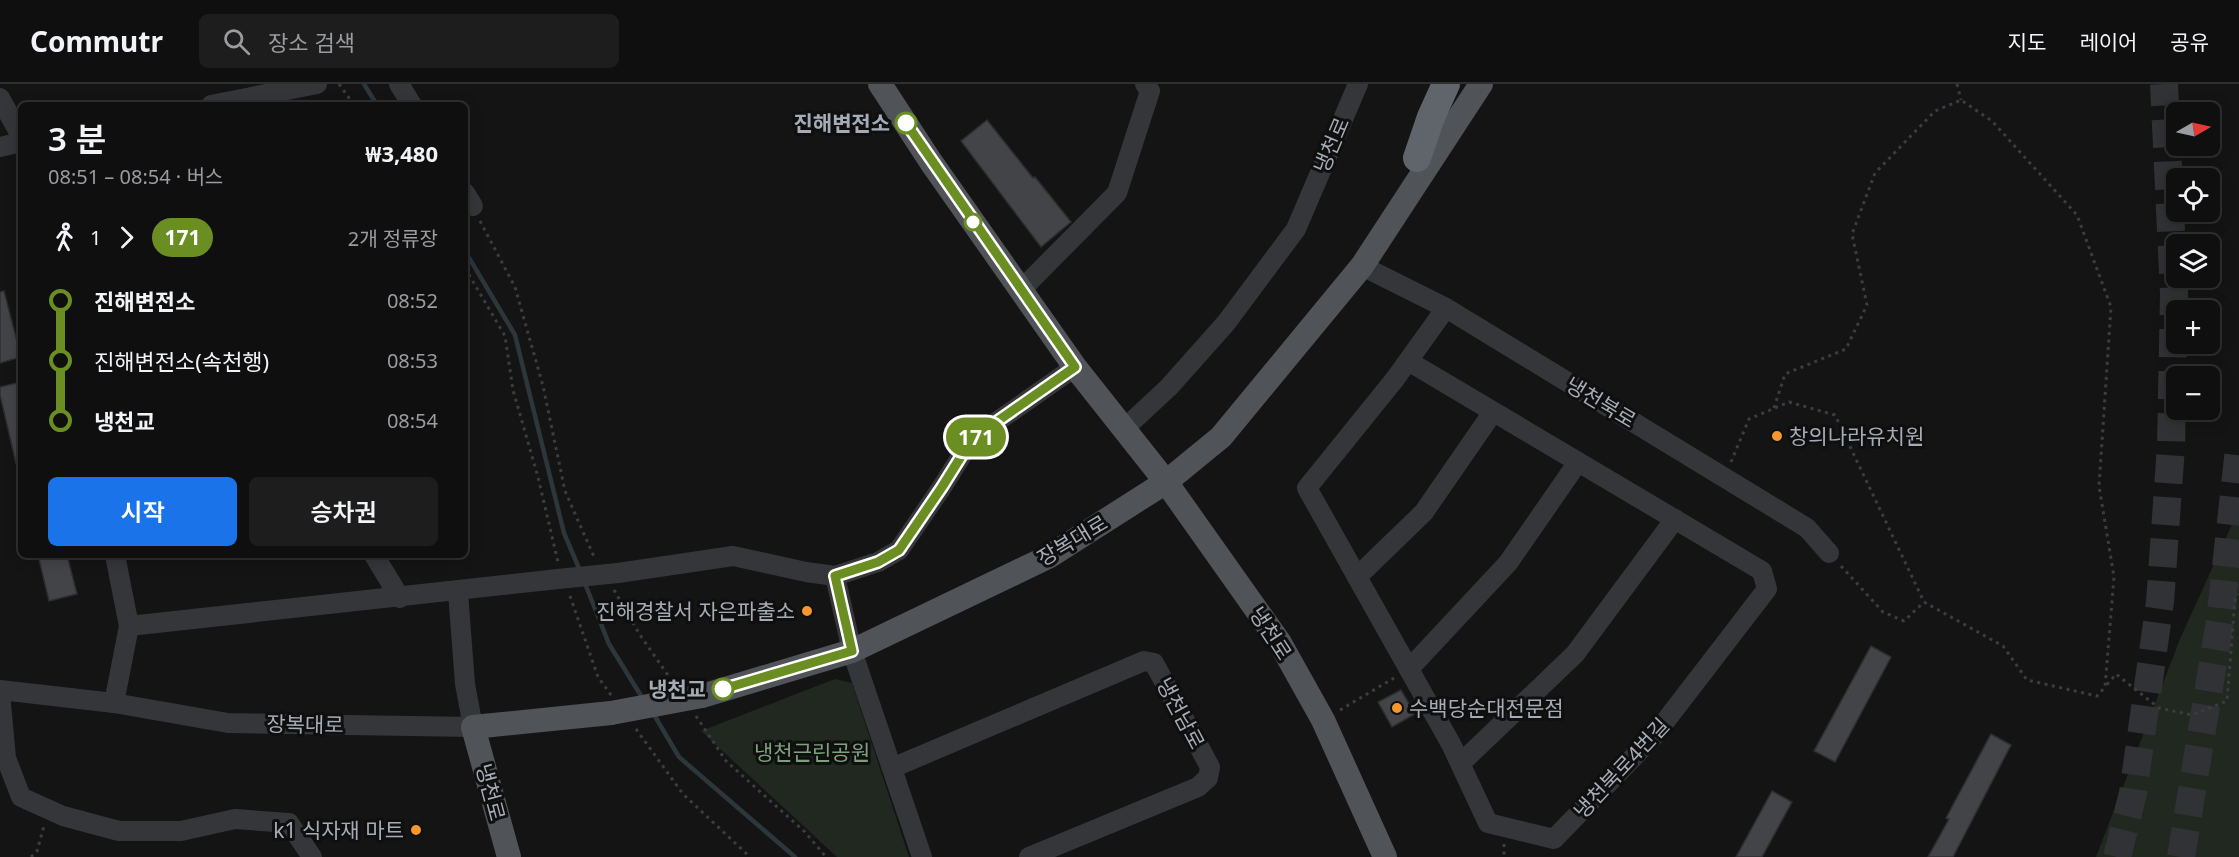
<!DOCTYPE html>
<html lang="ko">
<head>
<meta charset="utf-8">
<style>
  body { margin:0; font-family:"Noto Sans","Noto Sans KR",sans-serif; background:#1d1d1e; color:#f1f3f6; height:100vh; display:flex; flex-direction:column; font-size:22px; white-space:nowrap }
  * { box-sizing:border-box; margin:0 }
  p { font-size:20px; color:#9b9c9f }
  .icon { flex:none; width:33px; height:33px; fill:none; stroke:currentColor; stroke-width:2; stroke-linecap:round; stroke-linejoin:round }
  .map { position:relative; flex:1; overflow:hidden }
  .sheet { position:absolute; left:18px; top:18px; width:450px; height:456px; display:flex; flex-direction:column; background:#0f0f10; border-radius:9px; box-shadow:0 3px 15px #0003,0 0 0 2px #2f2f30 }
  .sheet>* { flex:none }
  .badge { padding:0 12px; border-radius:20px; font-size:21px; line-height:39px }
  .needle { width:39px; rotate:81deg }
  .tools { position:absolute; left:2166px; top:18px; display:grid; gap:12px }
  .tools a { display:grid; place-items:center; width:54px; height:54px; border-radius:9px; background:#0f0f10; box-shadow:0 3px 15px #0003,0 0 0 2px #2f2f30; font-size:30px }
  .map>.badge { position:absolute; translate:-50% -50%; box-shadow:0 0 0 3px #fff }
  .legs { display:flex; align-items:center; gap:9px; height:66px; padding:0 30px; font-size:20px }
  .legs p { margin-inline-start:auto }
  .summary { display:flex; align-items:center; justify-content:space-between; height:102px; padding:0 30px }
  h1 { font-size:33px; font-weight:600; line-height:45px }
  .action { display:flex; gap:12px; margin-top:auto; padding:12px 30px }
  .action a { flex:1; height:69px; border-radius:9px; background:#1a73e8; color:#fff; font-size:24px; font-weight:600; line-height:69px; text-align:center }
  .action a+a { background:#1d1d1e; color:#f1f3f6 }
  ul { padding:0 30px; list-style:none }
  li { display:flex; align-items:center; gap:21px; height:60px; font-size:22px }
  li i { display:grid; place-items:center; width:9px; height:100%; margin:0 8px; background:currentColor }
  li i::after { content:''; width:15px; height:15px; margin:-8px; border:4px solid; border-radius:50%; background:#0f0f10 }
  li p { margin-inline-start:auto }
  li:first-child i { background:linear-gradient(#0000 50%,currentColor 0) }
  li:last-child i { background:linear-gradient(currentColor 50%,#0000 0) }
  header { display:flex; align-items:center; gap:36px; box-sizing:border-box; height:84px; padding:0 30px; background:#0f0f10; border-bottom:2px solid #2f2f30 }
  header strong { font-size:28px }
  nav { display:flex; gap:33px; margin-inline-start:auto; font-size:21px }
  .search { width:420px; height:54px; background:#1d1d1e; display:flex; align-items:center; gap:15px; box-sizing:border-box; padding:0 21px; border-radius:9px; color:#9b9c9f; font-size:22px }
  .map>svg:first-child { display:block }
</style>
</head>
<body>
<header>
<strong>Commutr</strong>
<div class="search"><svg class="icon" aria-label="search" viewBox="0 0 24 24"><circle cx="10" cy="10" r="6"/><path d="M15 15l6 6"/></svg>장소 검색</div>
<nav><a>지도</a><a>레이어</a><a>공유</a></nav>
</header>
<div class="map">
<svg width="2239" height="773" viewBox="0 0 2239 773">
  <rect width="100%" height="100%" fill="#141415"/>
  <!-- green -->
  <g fill="#202820">
    <polygon points="2239,425 2239,773 2096,773 2180,555"/>
    <polygon points="835,595 852,599 909,773 837,773 701,647"/>
  </g>
  <g fill="none" stroke-linecap="round" stroke-linejoin="round">
    <!-- stream -->
    <g stroke="#2c363b" stroke-width="4.5">
      <polyline points="364,0 377,21"/>
      <polyline points="465,167 515,251 564,449 581,489"/>
      <polyline points="584,497 609,560 643,615"/>
      <polyline points="653,629 679,673 795,773"/>
    </g>
  </g>
  <!-- building -->
  <g fill="#434448" stroke="#2e2e31" stroke-width="1.5">
    <polygon points="987,36 1033,94 1035,93 1071,138 1041,163 961,57"/>
    <polygon points="4,207 21,273 0,279 0,208"/>
    <polygon points="21,298 21,378 16,379 0,311 0,303"/>
    <polygon points="38,471 67,471 77,510 49,517"/>
    <polygon points="1871,562 1891,573 1835,678 1814,667"/>
    <polygon points="1401,606 1415,630 1392,643 1378,618"/>
    <polygon points="1991,650 2011,661 1953,773 1928,773 1949,735 1946,734"/>
    <polygon points="1772,707 1792,718 1762,773 1736,773"/>
  </g>
  <g fill="none" stroke-linecap="round" stroke-linejoin="round">
    <!-- highway-tunnel -->
    <g stroke="#313235" stroke-width="28" stroke-dasharray="28 14" stroke-linecap="butt">
      <polyline points="2117,773 2133,709 2160,518 2171,362 2174,209 2164,0"/>
      <polyline points="2181,773 2220,537 2239,365"/>
    </g>
    <!-- path -->
    <g stroke="#3b3d41" stroke-width="3" stroke-dasharray="3 4.5" stroke-linecap="butt">
      <polyline points="339,0 354,21"/>
      <polyline points="1957,0 1961,16"/>
      <polyline points="480,137 515,203 543,302 565,407 595,475"/>
      <polyline points="465,184 505,252 513,306 538,393 558,478"/>
      <polyline points="1774,324 1785,290 1846,265 1867,221 1852,150 1875,89 1935,27 1961,16 1992,37 2077,131 2111,223 2099,402 2114,493 2105,603 2116,590 2159,624 2192,631 2227,617 2235,516 2239,510"/>
      <polyline points="1731,378 1749,335 1789,318 1835,331 1924,518 2003,562 2027,596 2097,612 2105,603"/>
      <polyline points="1841,482 1883,528 1904,537 1924,518"/>
      <polyline points="614,506 640,551 672,597"/>
      <polyline points="570,512 598,593 611,611"/>
      <polyline points="1340,626 1394,594"/>
      <polyline points="696,632 726,677 805,748 826,773"/>
      <polyline points="636,645 683,710 750,773"/>
      <polyline points="1504,760 1504,773"/>
      <polyline points="31,773 37,767 44,742"/>
    </g>
    <!-- minor -->
    <g stroke="#35363a" stroke-width="20">
      <polyline points="399,0 412,21"/>
      <polyline points="0,14 21,52"/>
      <polyline points="211,21 317,0"/>
      <polyline points="0,63 21,58"/>
      <polyline points="465,109 473,122"/>
      <polyline points="1362,182 1446,224 1807,444 1829,469"/>
      <polyline points="1021,206 1117,109 1150,7 1145,0"/>
      <polyline points="1408,277 1762,487 1767,505 1654,652 1554,755 1488,739 1451,660 1307,404 1395,295 1446,224"/>
      <polyline points="1125,344 1169,303 1226,239 1296,145 1358,0"/>
      <polyline points="374,471 400,514"/>
      <polyline points="618,489 733,472 806,488 835,492 852,567 922,773"/>
      <polyline points="835,492 878,478 899,466 942,403 972,355 1075,283"/>
      <polyline points="1357,493 1424,428 1493,328"/>
      <polyline points="129,542 558,495"/>
      <polyline points="1409,585 1508,479 1578,378"/>
      <polyline points="0,606 114,619 228,639 473,643 465,600 458,508"/>
      <polyline points="0,609 6,674 21,713 63,732 119,747 181,747 235,735 289,739 312,773"/>
      <polyline points="114,619 129,542 115,471"/>
      <polyline points="1461,679 1575,570 1675,435"/>
      <polyline points="892,684 1144,577 1154,579 1210,683 1208,694 1198,703 1029,773"/>
    </g>
    <!-- major -->
    <g stroke="#505459" stroke-width="24">
      <polyline points="880,0 931,78 1075,283 1166,398 1280,559 1323,636 1385,773"/>
      <polyline points="702,612 852,567 1048,473 1166,398 1221,353 1362,182 1481,0"/>
      <polyline points="509,773 473,643 611,629"/>
    </g>
    <!-- highway -->
    <polyline stroke="#60656c" stroke-width="28" points="1417,74 1431,33 1446,0"/>
    <!-- minor-bridge -->
    <polyline stroke="#35363a" stroke-width="20" points="558,495 618,489"/>
    <!-- major-bridge -->
    <polyline stroke="#505459" stroke-width="24" points="611,629 702,612"/>
  </g>
  <g fill="none" stroke-linecap="round" stroke-linejoin="round">
    <defs>
      <polyline id="line-1" points="723,605 852,567 835,492 878,478 899,466 942,403 972,355 1075,283 906,39"/>
    </defs>
    <!-- line-1 casing -->
    <use href="#line-1" stroke="#fff" stroke-width="14"/>
    <!-- line-1 -->
    <use href="#line-1" stroke="#6b8e23" stroke-width="9"/>
  </g>
  <!-- markers -->
  <g fill="#fff" stroke="#6b8e23" stroke-width="3">
    <circle cx="906" cy="39" r="10"/>
    <circle cx="973" cy="138" r="8"/>
    <circle cx="723" cy="605" r="10"/>
  </g>
  <g fill="#f5972c" stroke="#0f0f10" stroke-width="2">
    <circle cx="1777" cy="352" r="6"/>
    <circle cx="807" cy="527" r="6"/>
    <circle cx="1397" cy="624" r="6"/>
    <circle cx="416" cy="746" r="6"/>
  </g>
  <g text-anchor="middle" dominant-baseline="central" stroke-width="6" stroke-linejoin="round" paint-order="stroke">
    <!-- stop labels -->
    <g font-size="21" font-weight="bold" fill="#a5acb6" stroke="#0f0f10" text-anchor="end">
      <text x="890" y="39">진해변전소</text>
      <text x="706" y="605">냉천교</text>
    </g>
    <!-- street labels -->
    <g font-size="21" fill="#a5acb6" stroke="#0f0f10">
      <text transform="translate(1331 61) rotate(-67)">냉천로</text>
      <text transform="translate(1601 318) rotate(31)">냉천북로</text>
      <text transform="translate(1072 456) rotate(-31)">장복대로</text>
      <text transform="translate(1271 549) rotate(57)">냉천로</text>
      <text transform="translate(1181 629) rotate(62)">냉천남로</text>
      <text transform="translate(305 640) rotate(1)">장복대로</text>
      <text transform="translate(1621 684) rotate(-47)">냉천북로4번길</text>
      <text transform="translate(491 708) rotate(75)">냉천로</text>
    </g>
    <!-- poi labels -->
    <g font-size="21" fill="#a5acb6" stroke="#0f0f10" text-anchor="start">
      <text x="1789" y="352">창의나라유치원</text>
      <text x="795" y="527" text-anchor="end">진해경찰서 자은파출소</text>
      <text x="1409" y="624">수백당순대전문점</text>
      <text x="404" y="746" text-anchor="end">k1 식자재 마트</text>
    </g>
    <!-- park labels -->
    <g font-size="21" fill="#7ea17c" stroke="#0f0f10">
      <text x="812" y="668">냉천근린공원</text>
    </g>
  </g>
</svg>
<div class="tools">
<a><svg class="needle" viewBox="-14 -14 28 28"><path d="M0-13l5 13h-10z" fill="#e53935"/><path d="M0 13l5-13h-10z" fill="#9b9c9f"/></svg></a>
<a><svg class="icon" aria-label="locate" viewBox="0 0 24 24"><circle cx="12" cy="12" r="6"/><path d="M12 2v4M12 18v4M2 12h4M18 12h4"/></svg></a>
<a><svg class="icon" aria-label="layers" viewBox="0 0 24 24"><path d="M12 4l9 5-9 5-9-5zM3 14l9 5 9-5"/></svg></a>
<a>+</a>
<a>−</a>
</div>
<b class="badge" style="left:976px;top:353px;background:#6b8e23;color:#fff">171</b>
<section class="sheet">
<div class="summary"><div><h1>3 분</h1><p>08:51 – 08:54 · 버스</p></div><b>₩3,480</b></div>
<div class="legs"><svg class="icon" aria-label="walk" viewBox="0 0 24 24"><circle cx="13" cy="4" r="2"/><path d="M13 8l-2 6 4 7M11 14l-3 7M7 12l3-4h3l4 4"/></svg>1<svg class="icon" aria-label="forward" viewBox="0 0 24 24"><path d="M9 5l7 7-7 7"/></svg><b class="badge" style="background:#6b8e23;color:#fff">171</b><p>2개 정류장</p></div>
<ul>
<li><i style="color:#6b8e23"></i><b>진해변전소</b><p>08:52</p></li>
<li><i style="color:#6b8e23"></i><span>진해변전소(속천행)</span><p>08:53</p></li>
<li><i style="color:#6b8e23"></i><b>냉천교</b><p>08:54</p></li>
</ul>
<div class="action"><a>시작</a><a>승차권</a></div>
</section>
</div>
</body>
</html>
